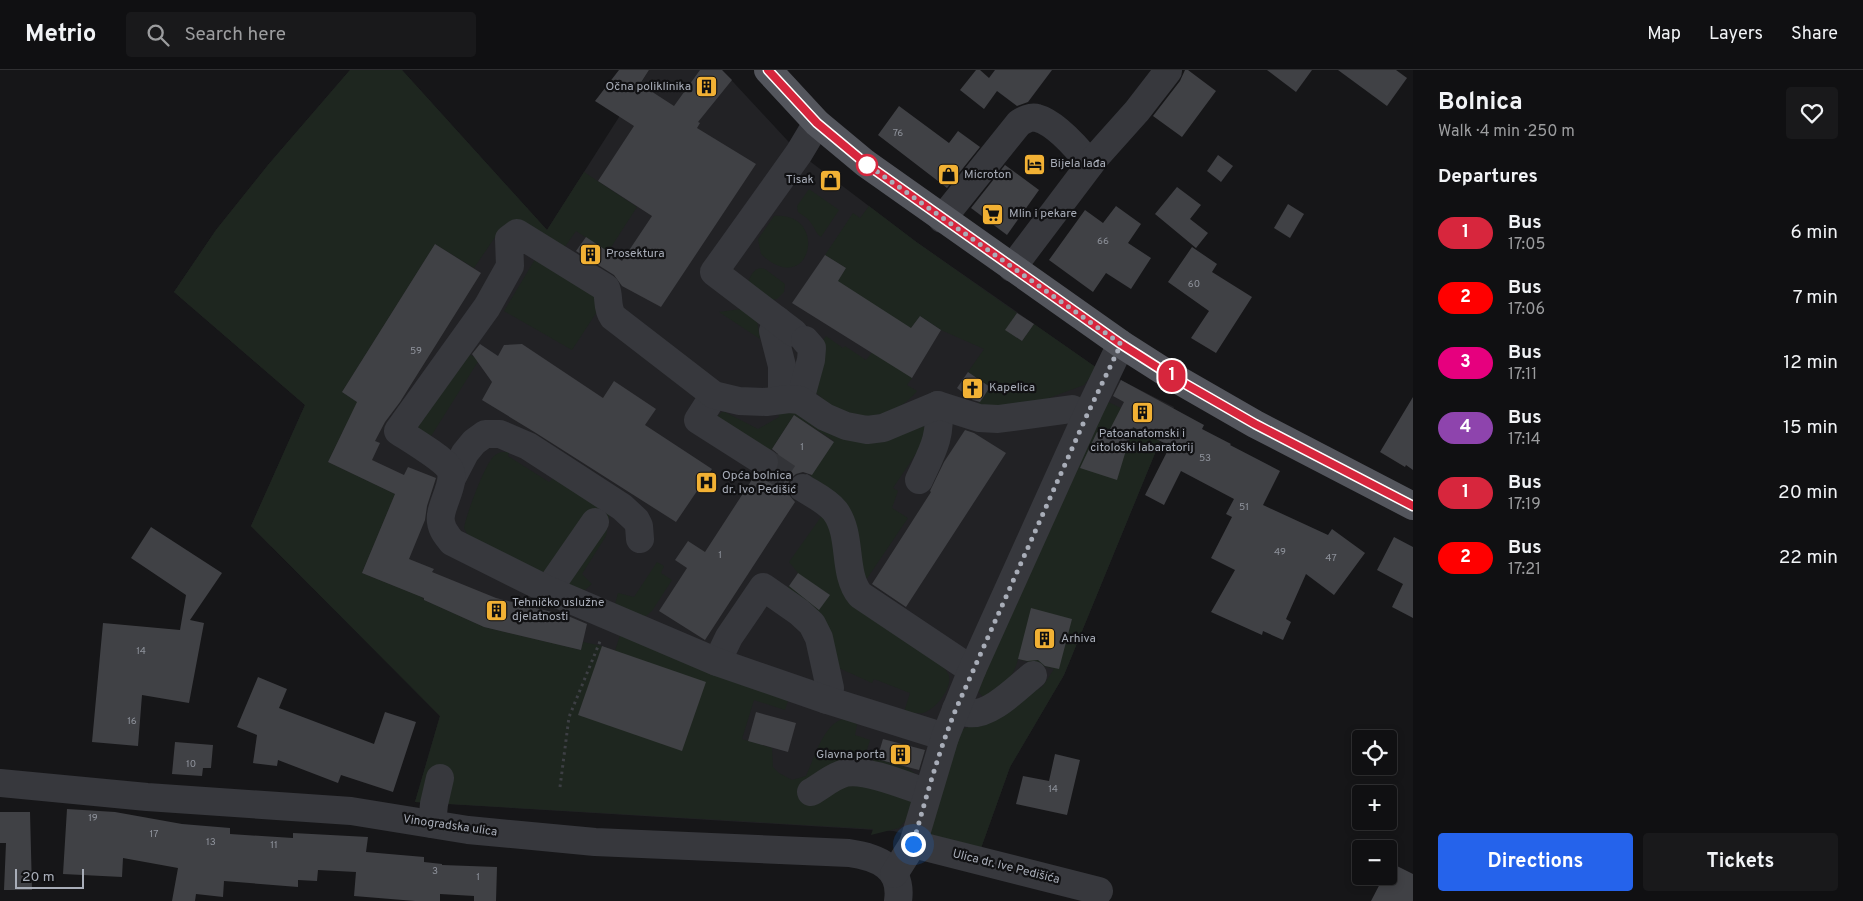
<!DOCTYPE html>
<html lang="en">
<head>
<meta charset="utf-8">
<style>
  body { margin:0; font-family:Overpass,sans-serif; background:#19191b; color:#f1f3f6; height:100vh; display:flex; flex-direction:column; font-size:19px; white-space:nowrap }
  * { box-sizing:border-box; margin:0 }
  p { font-size:16px; color:#9c9d9f }
  .icon { flex:none; width:28px; height:28px; fill:none; stroke:currentColor; stroke-width:2; stroke-linecap:round; stroke-linejoin:round }
  .map { position:relative; flex:1; overflow:hidden }
  .details { display:flex; flex-direction:column; background:#101012; width:450px }
  .details>* { flex:none }
  .badge { padding:0 10px; border-radius:16px; font-size:18px; line-height:32px }
  .fabs { position:absolute; left:1352px; top:660px; display:grid; gap:10px }
  .fabs a { display:grid; place-items:center; width:45px; height:45px; border-radius:5px; background:#101012; box-shadow:0 2px 8px #0003,0 0 0 1px #303032; font-size:25px }
  .scale { position:absolute; left:15px; bottom:12px; width:69px; box-sizing:border-box; padding-left:5px; border:2px solid #a8adb8; border-top:0; font-size:14px; line-height:18px; white-space:nowrap; color:#a8adb8; -webkit-text-stroke:4px #111113; paint-order:stroke }
  .you { position:absolute; width:25px; height:25px; margin:-12px; border:4px solid #fff; border-radius:50%; background:#1a73e8; box-shadow:0 0 0 8px #1a73e833 }
  .map>.badge { position:absolute; translate:-50% -50%; box-shadow:0 0 0 2px #fff }
  h2 { padding:0 25px; font-size:19px; line-height:45px }
  .round { display:grid; place-items:center; flex:none; width:52px; height:52px; border-radius:5px; background:#19191b }
  .summary { display:flex; align-items:center; justify-content:space-between; height:85px; padding:0 25px }
  h1 { font-size:24px; font-weight:700; line-height:38px }
  .primary-button { display:flex; gap:10px; margin-top:auto; padding:10px 25px }
  .primary-button a { flex:1; height:58px; border-radius:5px; background:#2563eb; color:#fff; font-size:20px; font-weight:700; line-height:58px; text-align:center }
  .primary-button a+a { background:#19191b; color:#f1f3f6 }
  ul { padding:0; list-style:none }
  li { display:flex; align-items:center; gap:15px; height:65px; padding:0 25px }
  li div { flex:1 }
  li b { display:block; font-size:19px }
  li em { font-style:normal }
  li .badge { min-width:55px; font-weight:700; text-align:center }
  header { display:flex; align-items:center; gap:30px; box-sizing:border-box; height:70px; padding:0 25px; background:#101012; border-bottom:1px solid #303032 }
  header strong { font-size:24px }
  nav { display:flex; gap:28px; margin-inline-start:auto; font-size:18px }
  .search { width:350px; height:45px; background:#19191b; display:flex; align-items:center; gap:12px; box-sizing:border-box; padding:0 18px; border-radius:5px; color:#9c9d9f; font-size:19px }
  main { display:flex; flex:1; min-height:0 }
  .map>svg:first-child { display:block }
</style>
</head>
<body>
<header>
<strong>Metrio</strong>
<div class="search"><svg class="icon" aria-label="search" viewBox="0 0 24 24"><circle cx="10" cy="10" r="6"/><path d="M15 15l6 6"/></svg>Search here</div>
<nav><a>Map</a><a>Layers</a><a>Share</a></nav>
</header>
<main>
<div class="map">
<svg width="1413" height="831" viewBox="0 0 1413 831">
  <rect width="100%" height="100%" fill="#161618"/>
  <!-- built -->
  <polygon fill="#222225" points="350,0 402,0 547,160 649,0 722,0 799,83 915,171 1097,298 1174,337 1064,605 1010,697 980,781 893,761 415,732 440,646 251,456 305,335 174,222 216,160 268,95"/>
  <!-- green -->
  <g fill="#1e261f">
    <path d="M350,0H402L547,160L584,102L637,137L608,182L576,161L562,181L513,152L502,157L474,198L435,174L342,322L360,334L345,357L328,392L395,424L362,503L422,527L424,530L484,557L581,580L583,572L602,576L615,581L620,565L790,625L785,640L754,630L742,669L772,678L773,697L779,703L792,710L806,706C814,689 826,643 852,649L857,655L855,665L870,670L864,689L873,692L876,684L877,689L907,698L920,707L906,750L899,758L871,765L873,759L415,732L440,646L251,456L305,335L174,222L216,160L268,95Z"/>
    <path d="M809,119L839,140L821,167C816,164 815,158 811,153C808,148 802,145 798,142L797,136Z"/>
    <polygon points="869,136 915,171 1017,243 1006,260 1022,271 1034,254 1097,298 1084,315 1033,334 986,336 978,334 990,317 968,302 984,279 941,260 920,246 905,266 833,219 846,198 825,185 853,143 860,148"/>
    <path d="M774,146C830,141 811,231 761,184L758,169Z"/>
    <polygon points="540,181 587,214 602,234 572,280 504,241"/>
    <path d="M760,198L765,199L785,214L784,222L777,229L771,230L748,215C749,207 752,201 760,198Z"/>
    <polygon points="748,238 755,240 760,269 719,242"/>
    <path d="M826,266L843,278L845,276L866,290L873,281L912,308L907,315L917,321C901,342 866,353 841,342C832,338 824,329 816,323L819,276Z"/>
    <polygon points="466,282 479,290 428,371 420,363 418,356"/>
    <path d="M1104,330L1121,338L1116,349L1160,371L1064,605L1010,697L980,781L926,768L956,662L980,652L1042,617L1054,599L1018,589C1015,605 1003,616 992,627L982,626L976,619Z"/>
    <polygon points="787,340 881,371 892,369 920,355 925,357 928,366 893,418 898,421 892,438 908,448 864,513 809,408 834,371 794,345 770,382 717,350 718,346 722,342 725,342 758,359 779,347 778,342"/>
    <path d="M501,382H509L508,386L549,412L554,407L610,443L606,466L582,504L592,514L585,520L575,519L475,470L467,464L464,458C466,445 485,394 494,386C496,384 499,383 501,382Z"/>
    <path d="M823,444L832,459L839,489L939,589C942,594 947,601 949,606C952,619 935,640 923,643C918,644 909,642 904,642L910,623L874,609L872,613L839,598L784,524L798,503L789,492Z"/>
    <polygon points="657,492 664,496 661,503 672,510 652,541 641,550 615,534 618,523 634,527"/>
  </g>
  <!-- building -->
  <g fill="#404145">
    <polygon points="619,0 649,0 640,14 674,36 700,0 722,0 732,10 698,52 700,53 697,58 756,94 661,237 622,216 614,205 576,181 586,167 622,191 652,146 598,111 634,56 595,31"/>
    <polygon points="976,0 980,0 989,8 995,0 1052,0 1028,32 1017,36 997,21 984,39 960,20"/>
    <polygon points="1185,0 1188,0 1216,21 1182,67 1153,46 1180,11"/>
    <polygon points="1267,0 1312,0 1296,22"/>
    <polygon points="1338,0 1396,0 1407,8 1387,36"/>
    <polygon points="899,36 949,73 958,61 980,77 947,118 878,65"/>
    <polygon points="1218,85 1233,96 1221,112 1207,101"/>
    <polygon points="1005,95 1039,120 1007,165 971,138"/>
    <polygon points="1177,117 1201,135 1190,149 1208,163 1196,178 1155,144"/>
    <polygon points="1288,134 1304,144 1290,168 1274,158"/>
    <polygon points="1116,136 1141,154 1128,173 1151,188 1131,219 1106,203 1093,222 1049,190 1085,140 1103,153"/>
    <polygon points="435,174 481,203 400,332 385,352 375,371 380,373 372,390 404,405 408,397 436,408 427,436 425,450 409,489 434,499 432,502 496,528 568,546 587,554 581,580 484,557 424,530 424,528 362,503 395,424 328,392 357,332 342,322"/>
    <polygon points="1192,177 1217,194 1212,202 1252,227 1216,283 1191,268 1209,241 1168,212"/>
    <polygon points="825,185 846,198 838,211 911,258 920,246 941,260 912,308 792,233"/>
    <polygon points="1017,243 1034,254 1022,271 1005,260"/>
    <polygon points="480,274 498,286 504,275 522,274 603,328 614,311 656,339 645,355 712,399 676,452 536,363 482,330 492,312 472,284"/>
    <polygon points="968,302 990,317 980,332 973,330 957,318"/>
    <polygon points="1121,310 1204,355 1202,359 1231,374 1230,375 1280,401 1263,435 1328,465 1332,459 1365,483 1334,525 1306,504 1286,549 1291,552 1283,570 1263,561 1262,565 1211,542 1235,500 1211,488 1232,447 1226,444 1234,429 1181,401 1164,435 1145,425 1170,376 1133,357 1117,410 1080,398 1097,362 1107,365 1124,332 1113,326"/>
    <polygon points="1413,327 1413,400 1406,395 1405,397 1380,382"/>
    <polygon points="794,345 834,372 812,405 803,402 796,404 790,409 787,418 790,426 795,432 705,570 659,541 687,498 675,490 688,471 705,482 755,405 764,408 771,406 777,401 780,392 778,384 772,379"/>
    <polygon points="965,360 974,363 1006,383 906,537 872,514 931,422 930,421 944,392"/>
    <polygon points="151,457 222,503 190,550 204,553 189,633 142,625 138,676 92,672 103,553 180,560 186,525 131,488"/>
    <polygon points="1394,467 1413,477 1413,548 1392,537 1403,514 1377,500"/>
    <polygon points="798,503 830,525 819,540 789,516"/>
    <polygon points="1031,538 1072,549 1059,599 1045,596 1038,590 1027,591 1018,589"/>
    <polygon points="602,576 706,612 682,681 578,645"/>
    <polygon points="258,607 287,619 279,638 374,674 385,642 416,652 393,722 341,705 338,713 278,690 277,696 253,693 257,665 237,657"/>
    <polygon points="756,642 796,653 788,682 748,671"/>
    <polygon points="883,669 925,680 919,700 877,689"/>
    <polygon points="175,672 213,675 211,698 203,698 202,706 172,704"/>
    <polygon points="1055,684 1080,690 1067,745 1016,734 1023,706 1049,711"/>
    <polygon points="67,739 115,742 182,754 230,758 230,764 293,768 293,763 368,767 366,782 424,787 424,792 442,794 442,795 497,797 496,831 474,831 474,826 440,824 440,831 415,831 354,826 356,802 318,800 317,811 298,810 298,817 224,811 223,827 196,824 195,831 172,831 178,798 123,788 122,807 63,804"/>
    <polygon points="0,742 30,742 32,820 4,820 6,773 0,773"/>
    <polygon points="1391,793 1413,804 1413,831 1371,831 1384,806 1389,806 1389,797"/>
  </g>
  <g fill="none" stroke-linecap="round" stroke-linejoin="round">
    <!-- minor-tunnel -->
    <polyline stroke="#333438" stroke-width="28" stroke-dasharray="28 14" stroke-linecap="butt" points="764,392 803,418"/>
    <!-- path -->
    <polyline stroke="#3d3f44" stroke-width="3" stroke-dasharray="2.5 4" stroke-linecap="butt" points="560,717 569,647 601,569"/>
    <!-- minor -->
    <g stroke="#37383d" stroke-width="28">
      <path d="M942,149L1019,53C1024,50 1031,46 1037,48C1056,53 1078,79 1090,94"/>
      <polyline points="1012,198 1095,88 1137,41 1168,1"/>
      <polyline points="777,250 773,261 782,296 782,329"/>
      <polyline points="794,263 714,202 799,83 817,53"/>
      <polyline points="714,325 698,350 764,392"/>
      <polyline points="800,330 811,290 812,278 805,270"/>
      <polyline points="452,408 465,383 474,372 485,364 500,364 528,376 622,437 636,450 639,456 640,469"/>
      <path d="M919,410C932,382 942,367 938,335"/>
      <path d="M803,418C814,425 827,431 835,441C853,465 842,503 860,525L972,600"/>
      <polyline points="548,520 595,452"/>
      <polyline points="717,592 729,567 763,517 799,542 812,554 819,568 830,618 827,630"/>
      <path d="M956,639C960,640 964,643 968,643C989,647 1017,618 1033,605"/>
      <path d="M945,667L827,630L717,592L548,520L452,472C447,466 442,460 441,452C438,437 458,412 449,398C442,388 410,369 398,361L487,237L510,196L509,169L517,163L606,218C610,228 606,237 613,247L714,325L739,331L766,332L789,329L800,330L825,347L846,356L867,360L883,358L938,335L979,348L998,349L1072,339L1087,345"/>
      <path d="M0,713L147,727L351,741L468,760L595,772L849,783C877,787 903,797 898,831"/>
      <path d="M811,722C822,716 833,706 845,703C865,698 907,716 927,723"/>
      <polyline points="432,754 434,734 440,708"/>
      <polyline points="913,774 1099,821"/>
      <polyline points="894,804 913,774 945,667 972,600 1087,345 1121,274"/>
    </g>
    <!-- major -->
    <polyline stroke="#53555c" stroke-width="28" points="768,0 817,53 865,93 1121,274 1168,304 1255,354 1413,436"/>
  </g>
  <g fill="none" stroke-linecap="round" stroke-linejoin="round">
    <defs>
      <polyline id="line" points="768,0 817,53 865,93 1121,274 1168,304 1255,354 1413,436"/>
    </defs>
    <!-- line casing -->
    <use href="#line" stroke="#fff" stroke-width="11"/>
    <!-- line -->
    <use href="#line" stroke="#d7263d" stroke-width="8"/>
    <!-- walk -->
    <path stroke="#a8adb8" stroke-width="5" stroke-dasharray="0 9" d="M867,95L865,93L1121,274L1087,345L956,639C938,683 926,728 913,774"/>
  </g>
  <!-- icons -->
  <defs>
    <symbol id="building-square" viewBox="-11 -11 22 22"><rect x="-9" y="-9" width="18" height="18" rx="4" fill="#f2b134" stroke="#111113"/><path d="M-4-6H4V6H1V3H-1V6H-4ZM-2.5-4.3h1.7v1.8h-1.7ZM.8-4.3h1.7v1.8H.8ZM-2.5-1h1.7V.8h-1.7ZM.8-1h1.7V.8H.8Z" fill="#111"/></symbol>
    <symbol id="hotel-square" viewBox="-11 -11 22 22"><rect x="-9" y="-9" width="18" height="18" rx="4" fill="#f2b134" stroke="#111113"/><path d="M-6-4.5h1.5V1H6V5H4.5V3h-9V5H-6ZM-4 0a1.8 1.8 0 1 1 3.6 0ZM.5 0V-2.5h3Q6-2.5 6 0Z" fill="#111"/></symbol>
    <symbol id="shop-square" viewBox="-11 -11 22 22"><rect x="-9" y="-9" width="18" height="18" rx="4" fill="#f2b134" stroke="#111113"/><path d="M-5-2.5h2.3a2.7 3.5 0 0 1 5.4 0H5L5.5 6h-11ZM-1.5-2.5h3a1.5 2.3 0 0 0-3 0Z" fill="#111"/></symbol>
    <symbol id="supermarket-square" viewBox="-11 -11 22 22"><rect x="-9" y="-9" width="18" height="18" rx="4" fill="#f2b134" stroke="#111113"/><path d="M-6-5.5h2.5l.6 2H6L4.5 2H-2.5L-4.4-4H-6ZM-1.5 3.2a1.3 1.3 0 1 0 .1 0ZM3 3.2a1.3 1.3 0 1 0 .1 0Z" fill="#111"/></symbol>
    <symbol id="church-square" viewBox="-11 -11 22 22"><rect x="-9" y="-9" width="18" height="18" rx="4" fill="#f2b134" stroke="#111113"/><path d="M-1.2-6h2.4v3.5h3.3v2.4h-3.3V6h-2.4V-.1h-3.3v-2.4h3.3Z" fill="#111"/></symbol>
    <symbol id="hospital-square" viewBox="-11 -11 22 22"><rect x="-9" y="-9" width="18" height="18" rx="4" fill="#f2b134" stroke="#111113"/><path d="M-5-5h3v3.5h4V-5h3V5h-3V1.5h-4V5h-3Z" fill="#111"/></symbol>
  </defs>
  <g fill-rule="evenodd">
    <use href="#building-square" x="694" y="4" width="25" height="25"/>
    <use href="#hotel-square" x="1022" y="82" width="25" height="25"/>
    <use href="#shop-square" x="936" y="92" width="25" height="25"/>
    <use href="#shop-square" x="818" y="98" width="25" height="25"/>
    <use href="#supermarket-square" x="980" y="132" width="25" height="25"/>
    <use href="#building-square" x="578" y="172" width="25" height="25"/>
    <use href="#church-square" x="960" y="306" width="25" height="25"/>
    <use href="#building-square" x="1130" y="330" width="25" height="25"/>
    <use href="#hospital-square" x="694" y="400" width="25" height="25"/>
    <use href="#building-square" x="484" y="528" width="25" height="25"/>
    <use href="#building-square" x="1032" y="556" width="25" height="25"/>
    <use href="#building-square" x="888" y="672" width="25" height="25"/>
  </g>
  <!-- markers -->
  <circle fill="#fff" stroke="#d7263d" stroke-width="2.5" cx="867" cy="95" r="10"/>
  <g text-anchor="middle" dominant-baseline="central" stroke-width="4.5" stroke-linejoin="round" paint-order="stroke">
    <!-- number labels -->
    <g font-size="10" fill="#8e929b">
      <text x="898" y="63">76</text>
      <text x="1103" y="171">66</text>
      <text x="1194" y="214">60</text>
      <text x="416" y="281">59</text>
      <text x="802" y="377">1</text>
      <text x="1205" y="388">53</text>
      <text x="1244" y="437">51</text>
      <text x="1280" y="482">49</text>
      <text x="720" y="485">1</text>
      <text x="1331" y="488">47</text>
      <text x="141" y="581">14</text>
      <text x="132" y="651">16</text>
      <text x="191" y="694">10</text>
      <text x="1053" y="719">14</text>
      <text x="93" y="748">19</text>
      <text x="154" y="764">17</text>
      <text x="211" y="772">13</text>
      <text x="274" y="775">11</text>
      <text x="435" y="801">3</text>
      <text x="478" y="807">1</text>
    </g>
    <!-- poi labels -->
    <g font-size="12" fill="#a8adb8" stroke="#111113" text-anchor="start">
      <text x="691" y="17" text-anchor="end">Očna poliklinika</text>
      <text x="1050" y="94">Bijela lađa</text>
      <text x="964" y="105">Microton</text>
      <text x="814" y="110" text-anchor="end">Tisak</text>
      <text x="1009" y="144">Mlin i pekare</text>
      <text x="606" y="184">Prosektura</text>
      <text x="989" y="318">Kapelica</text>
      <text x="1142" y="364" text-anchor="middle">Patoanatomski i<tspan x="1142" dy="14">citološki labaratorij</tspan></text>
      <text x="722" y="406">Opća bolnica<tspan x="722" dy="14">dr. Ivo Pedišić</tspan></text>
      <text x="512" y="533">Tehničko uslužne<tspan x="512" dy="14">djelatnosti</tspan></text>
      <text x="1061" y="569">Arhiva</text>
      <text x="885" y="685" text-anchor="end">Glavna porta</text>
    </g>
    <!-- street labels -->
    <g font-size="12" fill="#a8adb8" stroke="#111113">
      <text transform="translate(450 756) rotate(8)">Vinogradska ulica</text>
      <text transform="translate(1006 797) rotate(14)">Ulica dr. Ive Pedišića</text>
    </g>
  </g>
</svg>
<div class="fabs">
<a><svg class="icon" aria-label="locate" viewBox="0 0 24 24"><circle cx="12" cy="12" r="6"/><path d="M12 2v4M12 18v4M2 12h4M18 12h4"/></svg></a>
<a>+</a>
<a>−</a>
</div>
<div class="scale">20 m</div>
<div class="you" style="left:913px;top:774px"></div>
<b class="badge" style="left:1172px;top:306px;background:#d7263d;color:#fff">1</b>
</div>
<section class="details">
<div class="summary"><div><h1>Bolnica</h1><p>Walk · 4 min · 250 m</p></div><a class="round"><svg class="icon" aria-label="heart" viewBox="0 0 24 24"><path d="M12 20l-8-8c-3-5 5-10 8-4 3-6 11-1 8 4z"/></svg></a></div>
<h2>Departures</h2>
<ul>
<li><span class="badge" style="background:#d7263d;color:#fff">1</span><div><b>Bus</b><p>17:05</p></div><em>6 min</em></li>
<li><span class="badge" style="background:#f00;color:#fff">2</span><div><b>Bus</b><p>17:06</p></div><em>7 min</em></li>
<li><span class="badge" style="background:#e6007e;color:#fff">3</span><div><b>Bus</b><p>17:11</p></div><em>12 min</em></li>
<li><span class="badge" style="background:#8e44ad;color:#fff">4</span><div><b>Bus</b><p>17:14</p></div><em>15 min</em></li>
<li><span class="badge" style="background:#d7263d;color:#fff">1</span><div><b>Bus</b><p>17:19</p></div><em>20 min</em></li>
<li><span class="badge" style="background:#f00;color:#fff">2</span><div><b>Bus</b><p>17:21</p></div><em>22 min</em></li>
</ul>
<div class="primary-button"><a>Directions</a><a>Tickets</a></div>
</section>
</main>
</body>
</html>
